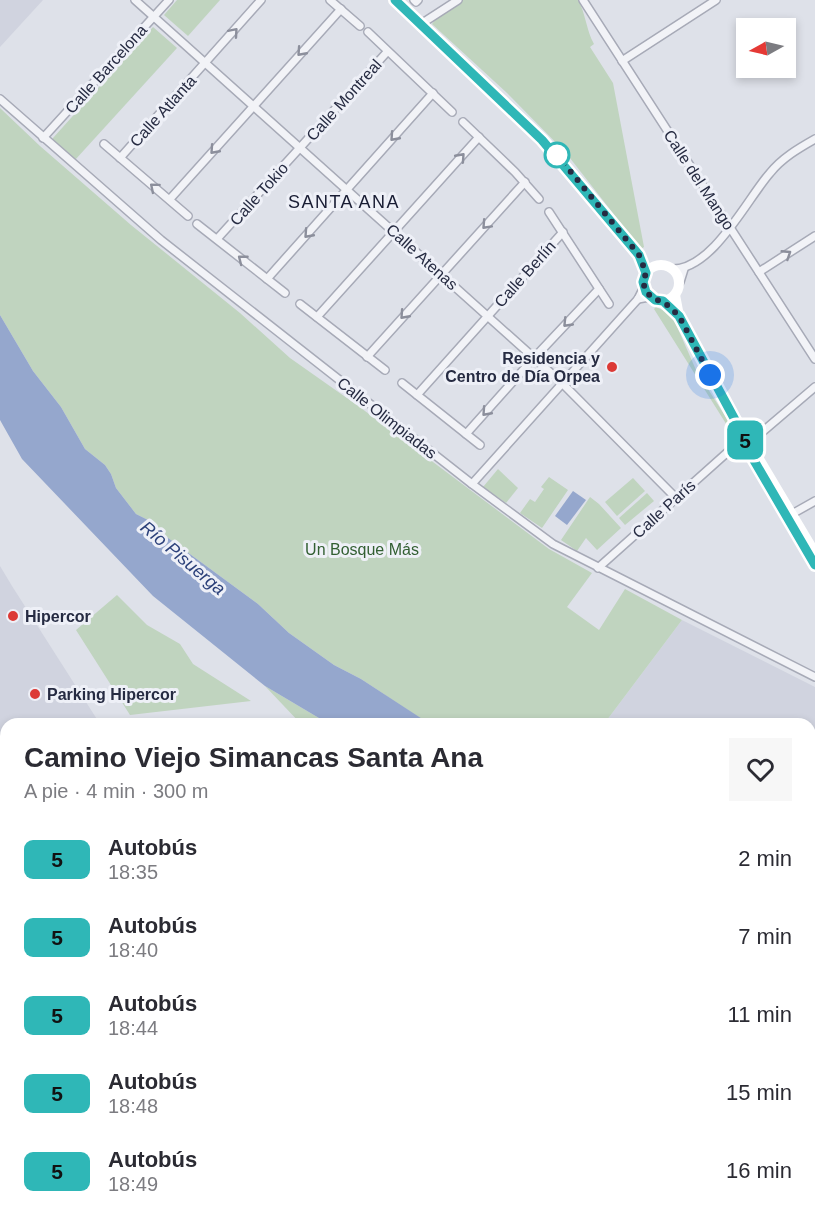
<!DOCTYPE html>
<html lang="es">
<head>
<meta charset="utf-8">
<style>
  body { margin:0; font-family:Helvetica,sans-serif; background:#f7f7f7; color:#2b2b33; height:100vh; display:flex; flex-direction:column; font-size:22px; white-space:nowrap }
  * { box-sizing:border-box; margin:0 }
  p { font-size:20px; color:#7c7c81 }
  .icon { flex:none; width:33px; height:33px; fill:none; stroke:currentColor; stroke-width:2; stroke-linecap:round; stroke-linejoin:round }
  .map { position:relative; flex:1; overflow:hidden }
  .drawer { position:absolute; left:0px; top:718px; width:816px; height:506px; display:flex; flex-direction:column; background:#fff; border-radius:18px 18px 0 0; box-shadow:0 3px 9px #0003 }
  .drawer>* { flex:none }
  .badge { padding:0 12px; border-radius:9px; font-size:21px; line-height:39px }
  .needle { width:39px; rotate:262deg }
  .buttons { position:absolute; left:736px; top:18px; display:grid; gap:12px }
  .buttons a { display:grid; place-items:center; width:60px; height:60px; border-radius:0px; background:#fff; box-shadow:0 3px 9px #0003; font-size:30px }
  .you { position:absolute; width:30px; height:30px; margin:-15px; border:4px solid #fff; border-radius:50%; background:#1a73e8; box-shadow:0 0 0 9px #1a73e833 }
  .map>.badge { position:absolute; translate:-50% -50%; box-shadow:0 0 0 3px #fff }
  .round { display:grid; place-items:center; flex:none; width:63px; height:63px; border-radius:0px; background:#f7f7f7 }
  .head { display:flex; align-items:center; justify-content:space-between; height:102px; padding:0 24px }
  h1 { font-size:28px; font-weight:600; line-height:45px }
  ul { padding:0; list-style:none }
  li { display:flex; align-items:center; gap:18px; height:78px; padding:0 24px }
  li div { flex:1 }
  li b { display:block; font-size:22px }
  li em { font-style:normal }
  li .badge { min-width:66px; font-weight:700; text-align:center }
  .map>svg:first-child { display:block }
</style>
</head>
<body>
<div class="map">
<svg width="815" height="1223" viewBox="0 0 815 1223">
  <rect width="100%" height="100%" fill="#dee1e9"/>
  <!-- built -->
  <g fill="#d0d3df">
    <polygon points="0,0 43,0 0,47"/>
    <polygon points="0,566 12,586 100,724 6,724 6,736 0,736"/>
    <polygon points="682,620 815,687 815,749 810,759 810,724 604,724"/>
    <polygon points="0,978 6,987 6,1218 150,1218 153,1223 0,1223"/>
  </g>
  <!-- green -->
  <g fill="#c0d4bf">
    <polygon points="177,0 220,0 188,36 164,15"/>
    <path d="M463,0H578C586,14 586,30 594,44L590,47L613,83L644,247L641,249L566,153L507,93L432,24L438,16Z"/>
    <polygon points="153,27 177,48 75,160 53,141 53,138"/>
    <polygon points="0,108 40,146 131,225 240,313 290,358 361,408 549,549 592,573 567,607 599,630 625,589 682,620 604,724 429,724 361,679 334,665 289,633 258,604 164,535 154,523 136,514 116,488 111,474 105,465 85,449 61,407 33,371 0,315"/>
    <polygon points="656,307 665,311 675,322 696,370 734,430 735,438 654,309"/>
    <polygon points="498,469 518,488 506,503 483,487"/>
    <polygon points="549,477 568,490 542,528 520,513 530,499 535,502 544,489 541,487"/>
    <polygon points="633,478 645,491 617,516 605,502"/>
    <polygon points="647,493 654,501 625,525 619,518"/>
    <polygon points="590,497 599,504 621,528 597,550 586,538 577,551 561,540"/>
    <polygon points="117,595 147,625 180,644 193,664 251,701 130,715 76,630"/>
    <polygon points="265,686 329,724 301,724"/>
  </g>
  <!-- water -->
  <g fill="#95a7cd">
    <polygon points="0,315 33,371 61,407 85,449 105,465 111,474 116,488 136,514 154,523 164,535 258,604 289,633 334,665 361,679 430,724 329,724 265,686 153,596 22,459 0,420"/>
    <polygon points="573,491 586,500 567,525 555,516"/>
    <polygon points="810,942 815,945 815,1022 810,1020"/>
  </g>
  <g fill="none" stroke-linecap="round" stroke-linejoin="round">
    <defs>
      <g id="minor">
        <polyline points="135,0 562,383 676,498"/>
        <polyline points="330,0 360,26"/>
        <polyline points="414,0 416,2 418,0"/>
        <polyline points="583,0 815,359"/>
        <polyline points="421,24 458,0"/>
        <polyline points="368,32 452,112"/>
        <polyline points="622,61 716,0"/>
        <polyline points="0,99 161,240 472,484 553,544 815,677"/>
        <polyline points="463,122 515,172 539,199"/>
        <polyline points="43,138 169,0"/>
        <polyline points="104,144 188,216"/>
        <polyline points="120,158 261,0"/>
        <polyline points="170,199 341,9"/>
        <polyline points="549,212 609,304"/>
        <polyline points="197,224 285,293"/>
        <polyline points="217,239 387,52"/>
        <path d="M673,269C713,269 747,199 770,173C782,158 799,148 815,139"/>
        <polyline points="759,272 815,236"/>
        <polyline points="267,279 433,93"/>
        <polyline points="680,282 684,269"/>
        <polyline points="638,299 649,297"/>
        <polyline points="300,304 385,370"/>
        <polyline points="317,317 479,137"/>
        <polyline points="367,357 525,182"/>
        <polyline points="402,383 480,445"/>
        <polyline points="417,395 563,232"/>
        <polyline points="466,434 534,358 599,289"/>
        <polyline points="748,444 815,387"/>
        <polyline points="730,450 742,448 748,450"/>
        <polyline points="472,484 638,299 644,287"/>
        <polyline points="792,514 815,501"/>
        <polyline points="598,568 730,450 741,433"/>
        <polyline points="0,762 6,762"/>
        <polyline points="810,1168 815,1171"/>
        <polyline points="235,1218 238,1223"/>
        <polyline points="352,1218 355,1223"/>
        <polyline points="514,1218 517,1223"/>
        <polyline points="756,1218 767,1223"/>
        <polyline points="390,1223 398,1218"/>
        <polyline points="599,1223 603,1218"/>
        <polyline points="646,1223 651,1218"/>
        <polyline points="730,1223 736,1218"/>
      </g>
      <g id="trunk">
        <polyline points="0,934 6,944"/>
        <polyline points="0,947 6,957"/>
        <polyline points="175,1218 178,1223"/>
      </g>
      <g id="motorway">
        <polyline points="810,907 815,902"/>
        <polyline points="810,935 815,930"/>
        <polyline points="492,1223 497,1218"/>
        <polyline points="528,1223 533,1218"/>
      </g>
    </defs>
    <!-- minor casing -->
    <use href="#minor" stroke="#a7aab7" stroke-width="10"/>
    <!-- trunk casing -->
    <use href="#trunk" stroke="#848ba2" stroke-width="15"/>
    <!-- motorway casing -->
    <use href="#motorway" stroke="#848ba2" stroke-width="16"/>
    <!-- minor -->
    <use href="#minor" stroke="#f2f3f7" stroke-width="7"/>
    <!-- secondary -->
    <g stroke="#fff" stroke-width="10">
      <polyline points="395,0 542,140 639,255 646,273"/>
      <circle cx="661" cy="283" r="18"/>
      <polyline points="675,295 679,316 741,433 756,454 815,553"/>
      <polyline points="804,546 815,565"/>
    </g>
    <!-- trunk -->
    <use href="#trunk" stroke="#fff" stroke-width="12"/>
    <!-- motorway -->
    <use href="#motorway" stroke="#fff" stroke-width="14"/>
  </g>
  <!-- one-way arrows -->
  <defs><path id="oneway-chevron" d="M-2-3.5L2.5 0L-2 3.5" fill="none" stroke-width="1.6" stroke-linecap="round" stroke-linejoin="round" transform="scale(1.5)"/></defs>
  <g stroke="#8c8f9c">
    <use href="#oneway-chevron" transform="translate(234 32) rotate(-49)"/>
    <use href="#oneway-chevron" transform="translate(301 52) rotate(132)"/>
    <use href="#oneway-chevron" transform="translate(394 137) rotate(132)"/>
    <use href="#oneway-chevron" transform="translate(214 150) rotate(132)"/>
    <use href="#oneway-chevron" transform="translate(461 157) rotate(-48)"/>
    <use href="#oneway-chevron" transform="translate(154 187) rotate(-140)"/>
    <use href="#oneway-chevron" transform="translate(486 225) rotate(133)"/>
    <use href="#oneway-chevron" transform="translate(308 234) rotate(132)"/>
    <use href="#oneway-chevron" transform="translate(787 254) rotate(-33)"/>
    <use href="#oneway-chevron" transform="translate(242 259) rotate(-142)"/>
    <use href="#oneway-chevron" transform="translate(404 315) rotate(132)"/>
    <use href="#oneway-chevron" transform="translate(567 323) rotate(134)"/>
    <use href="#oneway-chevron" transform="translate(486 412) rotate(132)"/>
  </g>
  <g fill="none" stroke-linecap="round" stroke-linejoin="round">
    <defs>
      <polyline id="line" points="395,0 542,140 639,255 646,273 643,282 646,292 655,300 663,301 679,316 748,444 752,457 815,565"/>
    </defs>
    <!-- line casing -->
    <use href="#line" stroke="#fff" stroke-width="14"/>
    <!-- line -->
    <use href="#line" stroke="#2fb7b7" stroke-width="9"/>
    <!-- walk -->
    <polyline stroke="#262b42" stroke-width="6" stroke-dasharray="0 10.8" points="557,155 639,255 646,273 643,282 646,292 655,300 663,301 679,316 710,375"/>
  </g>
  <!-- markers -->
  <circle fill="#fff" stroke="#2fb7b7" stroke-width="3" cx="557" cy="155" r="12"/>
  <g fill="#dc3a36" stroke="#eef0f7" stroke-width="2">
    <circle cx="612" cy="367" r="6"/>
    <circle cx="13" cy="616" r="6"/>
    <circle cx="35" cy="694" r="6"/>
  </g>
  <g text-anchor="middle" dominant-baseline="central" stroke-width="6" stroke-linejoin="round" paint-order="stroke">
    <!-- street labels -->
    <g font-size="16" fill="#262b42" stroke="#eef0f7">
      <text transform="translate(106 69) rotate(-48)">Calle Barcelona</text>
      <text transform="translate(344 100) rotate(-48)">Calle Montreal</text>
      <text transform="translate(163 111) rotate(-48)">Calle Atlanta</text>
      <text transform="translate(699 180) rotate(57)">Calle del Mango</text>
      <text transform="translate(259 194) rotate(-48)">Calle Tokio</text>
      <text transform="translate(422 257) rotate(42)">Calle Atenas</text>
      <text transform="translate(525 274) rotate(-48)">Calle Berlín</text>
      <text transform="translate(387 418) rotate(38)">Calle Olimpiadas</text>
      <text transform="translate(664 509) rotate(-42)">Calle París</text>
    </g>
    <!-- poi labels -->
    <g font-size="16" font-weight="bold" fill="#262b42" stroke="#eef0f7" text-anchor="start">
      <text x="600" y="358" text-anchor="end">Residencia y<tspan x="600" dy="18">Centro de Día Orpea</tspan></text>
      <text x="25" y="616">Hipercor</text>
      <text x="47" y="694">Parking Hipercor</text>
    </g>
    <!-- park labels -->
    <g font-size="16" fill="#325f32" stroke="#eef0f7">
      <text x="362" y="549">Un Bosque Más</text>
    </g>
    <!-- neighbourhood labels -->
    <g font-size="18" letter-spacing="1.5" fill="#181c33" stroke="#eef0f7">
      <text x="344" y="202">SANTA ANA</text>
    </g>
    <!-- water labels -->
    <g font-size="18" font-style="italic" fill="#2c417a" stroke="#eef0f7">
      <text transform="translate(183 558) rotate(40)">Río Pisuerga</text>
    </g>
  </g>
</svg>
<div class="buttons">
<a><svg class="needle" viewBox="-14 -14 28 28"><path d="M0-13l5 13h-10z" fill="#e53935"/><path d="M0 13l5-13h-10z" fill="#7c7c81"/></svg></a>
</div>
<div class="you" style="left:710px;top:375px"></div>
<b class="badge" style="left:745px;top:440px;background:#2fb7b7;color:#111">5</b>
<section class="drawer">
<div class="head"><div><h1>Camino Viejo Simancas Santa Ana</h1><p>A pie · 4 min · 300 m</p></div><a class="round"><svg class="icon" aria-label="heart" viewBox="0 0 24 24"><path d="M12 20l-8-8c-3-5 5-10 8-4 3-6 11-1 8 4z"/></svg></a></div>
<ul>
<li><span class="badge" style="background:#2fb7b7;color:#111">5</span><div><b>Autobús</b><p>18:35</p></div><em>2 min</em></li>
<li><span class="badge" style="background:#2fb7b7;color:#111">5</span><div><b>Autobús</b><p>18:40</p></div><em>7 min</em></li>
<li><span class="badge" style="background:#2fb7b7;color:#111">5</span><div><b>Autobús</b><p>18:44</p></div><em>11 min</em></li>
<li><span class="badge" style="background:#2fb7b7;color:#111">5</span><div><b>Autobús</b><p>18:48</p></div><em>15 min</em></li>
<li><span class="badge" style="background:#2fb7b7;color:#111">5</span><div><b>Autobús</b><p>18:49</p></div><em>16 min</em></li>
</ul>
</section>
</div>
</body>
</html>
